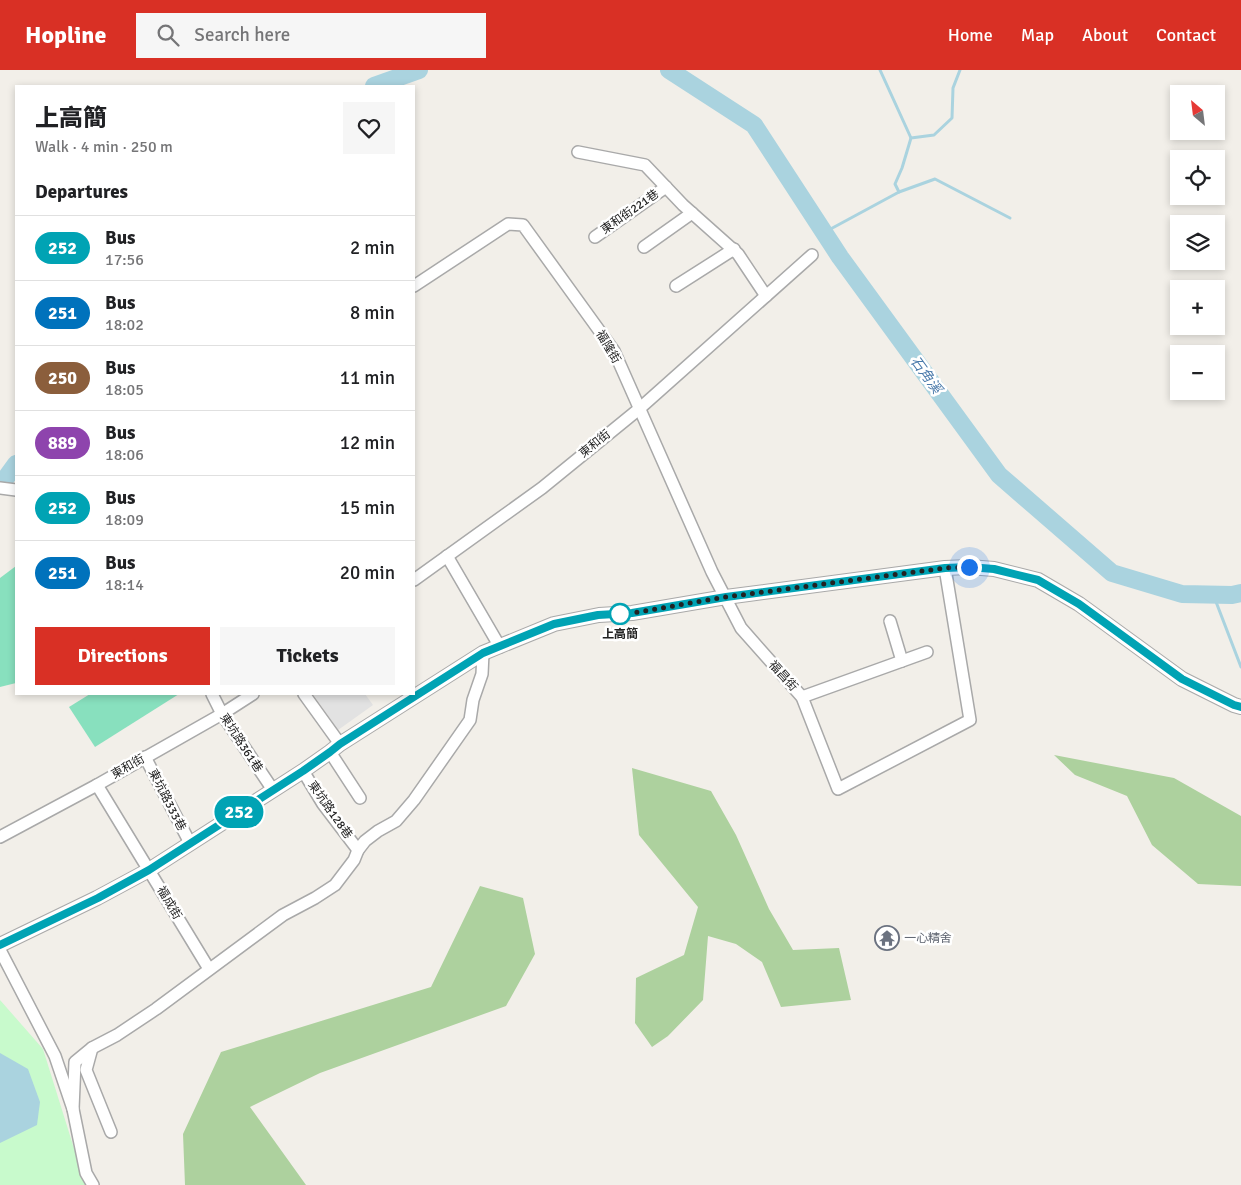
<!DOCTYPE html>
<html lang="en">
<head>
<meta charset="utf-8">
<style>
  body { margin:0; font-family:Signika,"Noto Sans TC",sans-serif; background:#f6f6f6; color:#202124; height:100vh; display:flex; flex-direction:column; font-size:19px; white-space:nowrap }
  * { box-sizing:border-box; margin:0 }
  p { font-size:16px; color:#757577 }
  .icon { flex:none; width:28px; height:28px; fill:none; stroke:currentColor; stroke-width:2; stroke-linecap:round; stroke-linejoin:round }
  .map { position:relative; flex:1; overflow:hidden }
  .side { position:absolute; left:15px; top:15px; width:400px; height:610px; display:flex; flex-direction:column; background:#fff; border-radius:0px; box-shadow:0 2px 8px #0003 }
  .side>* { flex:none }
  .badge { padding:0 10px; border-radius:16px; font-size:18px; line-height:32px }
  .needle { width:32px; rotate:332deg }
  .fabs { position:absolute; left:1170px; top:15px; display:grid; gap:10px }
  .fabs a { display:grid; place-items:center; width:55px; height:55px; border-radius:0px; background:#fff; box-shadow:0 2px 8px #0003; font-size:25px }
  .you { position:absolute; width:25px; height:25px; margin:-12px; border:4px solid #fff; border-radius:50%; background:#1a73e8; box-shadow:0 0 0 8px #1a73e833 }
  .map>.badge { position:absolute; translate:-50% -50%; box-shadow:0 0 0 2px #fff }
  h2 { padding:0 20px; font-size:19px; line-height:45px }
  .round { display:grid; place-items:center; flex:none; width:52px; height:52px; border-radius:0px; background:#f6f6f6 }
  .summary { display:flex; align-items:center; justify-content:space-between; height:85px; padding:0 20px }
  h1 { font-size:24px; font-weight:800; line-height:38px }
  .primary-button { display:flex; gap:10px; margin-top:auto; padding:10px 20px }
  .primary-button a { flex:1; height:58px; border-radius:0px; background:#d93025; color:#fff; font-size:20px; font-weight:800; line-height:58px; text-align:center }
  .primary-button a+a { background:#f6f6f6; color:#202124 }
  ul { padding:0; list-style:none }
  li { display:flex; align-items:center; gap:15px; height:65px; padding:0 20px; border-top:1px solid #e0e0e0 }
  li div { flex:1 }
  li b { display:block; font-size:19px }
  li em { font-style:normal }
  li .badge { min-width:55px; font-weight:700; text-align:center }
  header { display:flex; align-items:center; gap:30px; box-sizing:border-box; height:70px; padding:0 25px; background:#d93025; color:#fff }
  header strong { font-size:24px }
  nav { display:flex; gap:28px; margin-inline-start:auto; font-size:18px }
  .search { width:350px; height:45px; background:#f6f6f6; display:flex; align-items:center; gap:12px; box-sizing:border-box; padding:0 18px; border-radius:0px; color:#757577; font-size:19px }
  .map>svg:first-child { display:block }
</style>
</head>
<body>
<header>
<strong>Hopline</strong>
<div class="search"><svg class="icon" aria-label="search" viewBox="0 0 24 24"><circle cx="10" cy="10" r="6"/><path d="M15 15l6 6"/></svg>Search here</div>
<nav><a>Home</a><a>Map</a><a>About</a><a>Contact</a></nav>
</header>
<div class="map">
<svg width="1241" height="1115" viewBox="0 0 1241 1115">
  <rect width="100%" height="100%" fill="#f2efe9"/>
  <!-- forest -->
  <g fill="#add19e">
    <polygon points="1054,685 1174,708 1241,746 1241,816 1198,814 1152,775 1127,726 1075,705"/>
    <polygon points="632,698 711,721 736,765 769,839 793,880 839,878 851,930 781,937 762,892 736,874 708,866 703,930 668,966 652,977 635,953 636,908 684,885 698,837 639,765"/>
    <polygon points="480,816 523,828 535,884 506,936 320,1003 250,1037 306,1115 185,1115 183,1064 221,982 431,917"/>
  </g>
  <!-- park -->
  <polygon fill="#c8facc" points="0,930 43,979 82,1104 88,1115 0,1115"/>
  <!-- pitch -->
  <g fill="#88e0be">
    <polygon points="16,496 16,613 0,617 0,508"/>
    <polygon points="90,624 179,624 95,677 69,637"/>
  </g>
  <!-- parking -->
  <polygon fill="#e2e2e2" points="313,624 365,624 373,635 338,660"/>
  <!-- water -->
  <polygon fill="#aad3df" points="0,983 28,999 40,1032 37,1055 0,1073"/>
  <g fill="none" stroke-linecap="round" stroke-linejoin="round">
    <!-- stream -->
    <g stroke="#aad3df" stroke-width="3">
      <polyline points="880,0 911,68"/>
      <polyline points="899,122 895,114 902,98 911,68 934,65 952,48 953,18 960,0"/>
      <polyline points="825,162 899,122 935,109 1010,148"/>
      <polyline points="1213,524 1241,597"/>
    </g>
    <!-- river -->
    <g stroke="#aad3df" stroke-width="18">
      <polyline points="669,0 754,55 840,187 999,405 1112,503 1182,524 1232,525 1241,523"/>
      <polyline points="374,16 419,0"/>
      <polyline points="0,416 16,394"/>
    </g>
    <defs>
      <g id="minor">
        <polyline points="578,82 645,95 683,135 738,184 766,226"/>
        <polyline points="595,167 666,117"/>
        <polyline points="644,177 692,143"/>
        <polyline points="414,216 508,154 523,155 614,281 712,502 741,558 802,627 838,719 970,650 945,498"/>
        <polyline points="676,216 734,179"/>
        <polyline points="0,418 16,420"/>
        <polyline points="447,486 500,577"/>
        <polyline points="414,510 542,418 639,339 812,185"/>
        <polyline points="890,551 902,591"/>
        <polyline points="212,624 222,644 273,720"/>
        <polyline points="304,624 340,674"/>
        <polyline points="802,627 927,582"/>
        <polyline points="330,682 360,728"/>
        <polyline points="145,687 190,773"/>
        <polyline points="303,701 323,734 358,780"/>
        <polyline points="97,715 209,899"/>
        <polyline points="0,767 97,715 222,644 253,624"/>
        <polyline points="0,880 55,986 73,1039 86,1103 93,1115"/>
        <polyline points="92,978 86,1000 111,1062"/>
        <polyline points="73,1039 75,992 92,978 117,965 156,939 283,845 315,828 335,815 354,790 358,780 365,771 378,761 396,751 414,730 470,650 473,630 482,604 483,583"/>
      </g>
      <polyline id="tertiary" points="0,875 97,828 149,800 303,701 330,682 340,674 483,583 554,554 599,545 632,543 726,527 945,498 969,497 994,499 1038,510 1079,534 1182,609 1234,635 1241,637"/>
    </defs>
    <!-- minor casing -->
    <use href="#minor" stroke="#a9a9a9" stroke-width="14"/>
    <!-- tertiary casing -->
    <use href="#tertiary" stroke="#a9a9a9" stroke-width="16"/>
    <!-- minor -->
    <use href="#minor" stroke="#fff" stroke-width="11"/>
    <!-- tertiary -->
    <use href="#tertiary" stroke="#fff" stroke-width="14"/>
  </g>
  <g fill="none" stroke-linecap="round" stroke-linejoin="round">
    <defs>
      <polyline id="line" points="0,875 98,828 149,800 303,701 330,682 340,674 483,583 554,554 598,545 632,543 726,527 945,498 969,497 994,499 1038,510 1079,534 1182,609 1234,635 1241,637"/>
    </defs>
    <!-- line casing -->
    <use href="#line" stroke="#fff" stroke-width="11"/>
    <!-- line -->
    <use href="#line" stroke="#00a3b4" stroke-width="8"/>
    <!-- walk -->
    <polyline stroke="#222" stroke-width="5" stroke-dasharray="0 9" points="620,544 615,544 632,543 726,527 945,498 969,497"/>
  </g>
  <!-- icons -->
  <defs>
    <symbol id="temple-ring" viewBox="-11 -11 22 22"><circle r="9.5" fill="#fff" stroke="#6b7280" stroke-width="1.5"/><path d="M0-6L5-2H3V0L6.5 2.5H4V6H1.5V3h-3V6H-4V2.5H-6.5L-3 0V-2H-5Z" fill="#6b7280"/></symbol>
  </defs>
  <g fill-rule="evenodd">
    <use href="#temple-ring" x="873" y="854" width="28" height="28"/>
  </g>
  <!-- markers -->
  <circle fill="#fff" stroke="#00a3b4" stroke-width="2.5" cx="620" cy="544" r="10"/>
  <g text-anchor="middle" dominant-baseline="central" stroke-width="5" stroke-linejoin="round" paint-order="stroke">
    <!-- street labels -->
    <g font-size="12" fill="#222" stroke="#fff">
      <text transform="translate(630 142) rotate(-35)">東和街221巷</text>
      <text transform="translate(608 277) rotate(59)">福隆街</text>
      <text transform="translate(595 374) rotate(-39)">東和街</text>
      <text transform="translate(783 606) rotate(48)">福昌街</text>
      <text transform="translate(241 673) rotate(57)">東坑路361巷</text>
      <text transform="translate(128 697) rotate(-30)">東和街</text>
      <text transform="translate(167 730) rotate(63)">東坑路333巷</text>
      <text transform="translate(330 740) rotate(55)">東坑路128巷</text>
      <text transform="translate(169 833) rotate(59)">福成街</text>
    </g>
    <!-- stop labels -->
    <g font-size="12" font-weight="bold" fill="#222" stroke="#fff">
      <text x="620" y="564">上高簡</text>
    </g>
    <!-- worship labels -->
    <g font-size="12" fill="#5b616d" stroke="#fff" text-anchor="start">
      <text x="904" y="868">一心精舍</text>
    </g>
    <!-- water labels -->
    <g font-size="14" font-style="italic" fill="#4a7aab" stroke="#fff">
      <text transform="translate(926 305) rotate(54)">石角溪</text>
    </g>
  </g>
</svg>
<div class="fabs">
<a><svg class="needle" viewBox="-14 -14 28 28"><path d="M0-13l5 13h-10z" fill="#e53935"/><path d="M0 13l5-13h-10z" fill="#757577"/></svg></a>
<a><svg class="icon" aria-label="locate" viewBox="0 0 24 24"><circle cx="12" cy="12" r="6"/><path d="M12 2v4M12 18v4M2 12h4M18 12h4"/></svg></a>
<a><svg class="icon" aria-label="layers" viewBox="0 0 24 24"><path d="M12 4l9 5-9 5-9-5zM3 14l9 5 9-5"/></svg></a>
<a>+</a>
<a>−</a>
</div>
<div class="you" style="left:969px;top:497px"></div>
<b class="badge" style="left:239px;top:742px;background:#00a3b4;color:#fff">252</b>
<section class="side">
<div class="summary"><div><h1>上高簡</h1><p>Walk · 4 min · 250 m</p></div><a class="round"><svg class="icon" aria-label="heart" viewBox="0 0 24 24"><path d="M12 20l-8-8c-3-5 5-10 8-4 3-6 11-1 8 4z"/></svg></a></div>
<h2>Departures</h2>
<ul>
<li><span class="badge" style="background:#00a3b4;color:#fff">252</span><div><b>Bus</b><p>17:56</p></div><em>2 min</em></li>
<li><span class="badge" style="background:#0072bc;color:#fff">251</span><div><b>Bus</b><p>18:02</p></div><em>8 min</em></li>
<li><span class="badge" style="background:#8b5e3c;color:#fff">250</span><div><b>Bus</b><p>18:05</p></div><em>11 min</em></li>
<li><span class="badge" style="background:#8e44ad;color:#fff">889</span><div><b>Bus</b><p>18:06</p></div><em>12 min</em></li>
<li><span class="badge" style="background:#00a3b4;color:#fff">252</span><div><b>Bus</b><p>18:09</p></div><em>15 min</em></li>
<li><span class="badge" style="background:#0072bc;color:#fff">251</span><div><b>Bus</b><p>18:14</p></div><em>20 min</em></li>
</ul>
<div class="primary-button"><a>Directions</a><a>Tickets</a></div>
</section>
</div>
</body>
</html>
